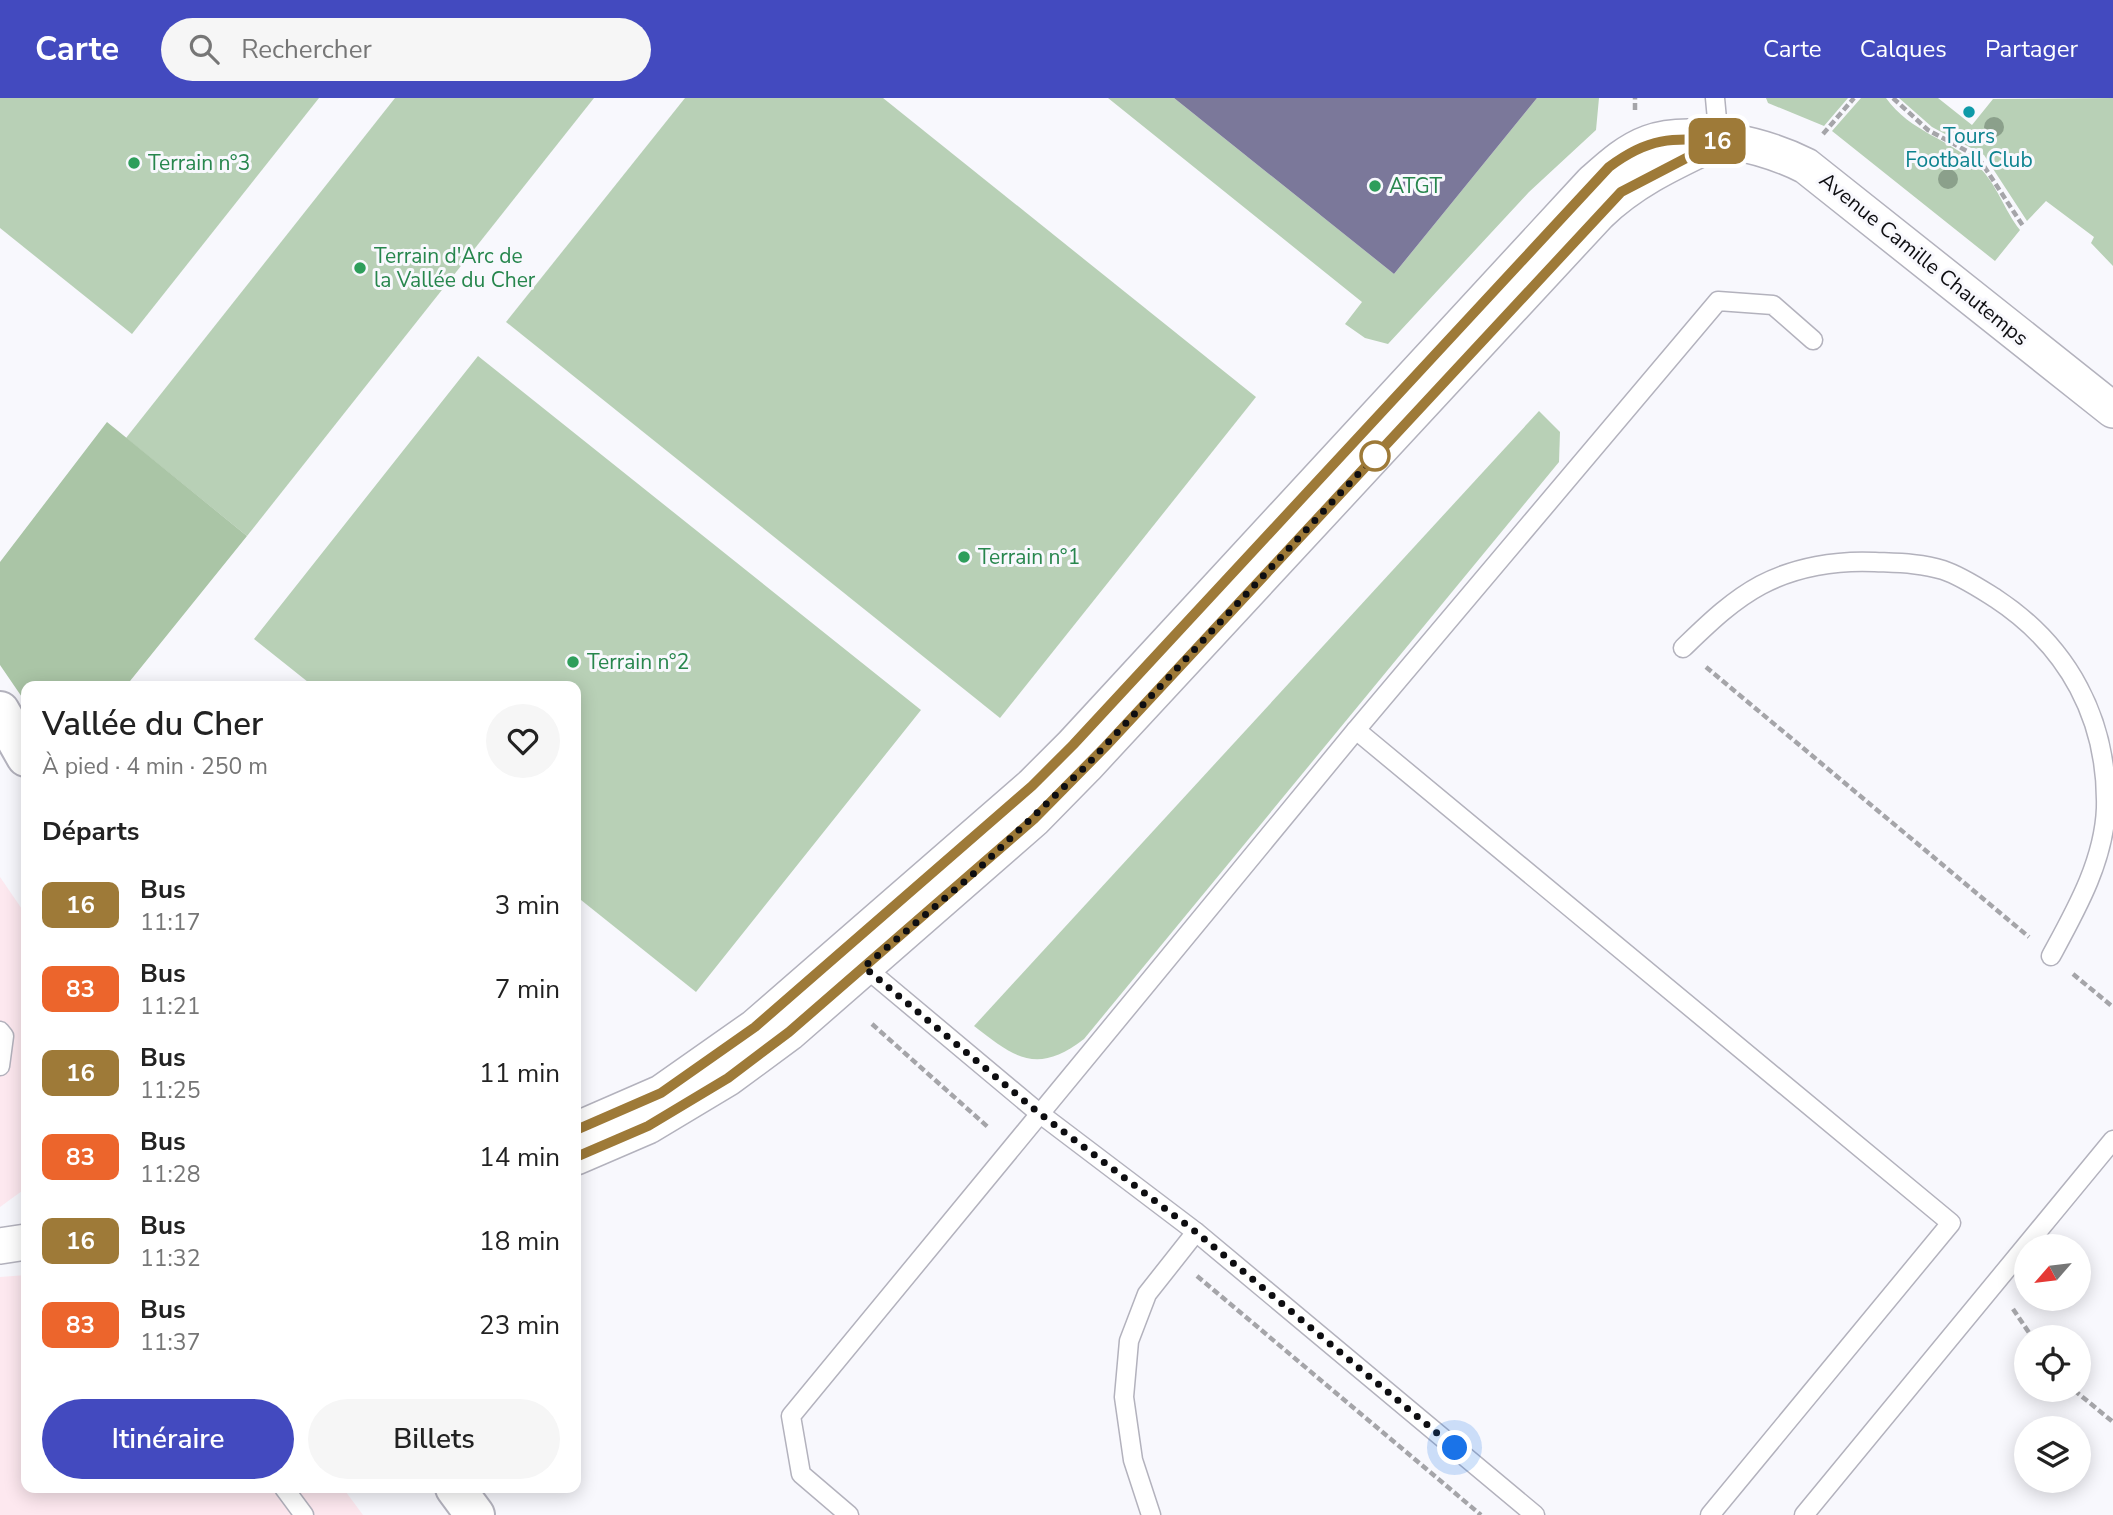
<!DOCTYPE html>
<html lang="fr">
<head>
<meta charset="utf-8">
<style>
  body { margin:0; font-family:"Nunito Sans",sans-serif; background:#f6f6f6; color:#222; height:100vh; display:flex; flex-direction:column; font-size:26px; white-space:nowrap }
  * { box-sizing:border-box; margin:0 }
  p { font-size:23px; color:#767676 }
  .icon { flex:none; width:38px; height:38px; fill:none; stroke:currentColor; stroke-width:2; stroke-linecap:round; stroke-linejoin:round }
  .map { position:relative; flex:1; overflow:hidden }
  .side { position:absolute; left:21px; top:583px; width:560px; height:812px; display:flex; flex-direction:column; background:#fff; border-radius:14px; box-shadow:0 4px 18px #0003 }
  .side>* { flex:none }
  .badge { padding:0 14px; border-radius:10px; font-size:24px; line-height:46px }
  .needle { width:46px; rotate:242deg }
  .fabs { position:absolute; left:2014px; top:1136px; display:grid; gap:14px }
  .fabs a { display:grid; place-items:center; width:77px; height:77px; border-radius:50%; background:#fff; box-shadow:0 4px 18px #0003; font-size:35px }
  .you { position:absolute; width:35px; height:35px; margin:-18px; border:5px solid #fff; border-radius:50%; background:#1a73e8; box-shadow:0 0 0 10px #1a73e833 }
  .map>.badge { position:absolute; translate:-50% -50%; box-shadow:0 0 0 4px #fff }
  h2 { padding:0 21px; font-size:26px; line-height:63px }
  .round { display:grid; place-items:center; flex:none; width:74px; height:74px; border-radius:37px; background:#f6f6f6 }
  .head { display:flex; align-items:center; justify-content:space-between; height:119px; padding:0 21px }
  h1 { font-size:33px; font-weight:600; line-height:52px }
  .button { display:flex; gap:14px; margin-top:auto; padding:14px 21px }
  .button a { flex:1; height:80px; border-radius:42px; background:#434abf; color:#fff; font-size:28px; font-weight:600; line-height:80px; text-align:center }
  .button a+a { background:#f6f6f6; color:#222 }
  ul { padding:0; list-style:none }
  li { display:flex; align-items:center; gap:21px; height:84px; padding:0 21px }
  li div { flex:1 }
  li b { display:block; font-size:26px }
  li em { font-style:normal }
  li .badge { min-width:77px; font-weight:700; text-align:center }
  header { display:flex; align-items:center; gap:42px; box-sizing:border-box; height:98px; padding:0 35px; background:#434abf; color:#fff }
  header strong { font-size:33px }
  nav { display:flex; gap:38px; margin-inline-start:auto; font-size:24px }
  .search { width:490px; height:63px; background:#f6f6f6; display:flex; align-items:center; gap:18px; box-sizing:border-box; padding:0 24px; border-radius:38px; color:#767676; font-size:26px }
  .map>svg:first-child { display:block }
</style>
</head>
<body>
<header>
<strong>Carte</strong>
<div class="search"><svg class="icon" aria-label="search" viewBox="0 0 24 24"><circle cx="10" cy="10" r="6"/><path d="M15 15l6 6"/></svg>Rechercher</div>
<nav><a>Carte</a><a>Calques</a><a>Partager</a></nav>
</header>
<div class="map">
<svg width="2113" height="1417" viewBox="0 0 2113 1417">
  <rect width="100%" height="100%" fill="#f8f8fd"/>
  <!-- commercial -->
  <g fill="#fde8ef">
    <polygon points="0,779 26,817 26,1090 0,1109"/>
    <polygon points="26,1177 26,1390 343,1390 363,1417 0,1417 0,1179"/>
  </g>
  <!-- green -->
  <g fill="#b8d0b6">
    <polygon points="0,0 319,0 132,236 0,130"/>
    <polygon points="395,0 594,0 247,438 126,340"/>
    <polygon points="685,0 883,0 1256,299 1000,620 506,224"/>
    <polygon points="1108,0 1174,0 1394,176 1537,0 1599,0 1596,32 1529,94 1388,246 1365,240 1345,226 1362,204"/>
    <polygon points="1766,0 1848,0 1824,28 1768,5"/>
    <path d="M1861,0H1886C1910,34 1950,41 1978,68C1997,86 2004,112 2020,132L1995,163L1832,33Z"/>
    <polygon points="1899,0 1938,0 1972,27 1993,1 2113,0 2113,168 2091,145 2094,139 2046,103 2027,123 1984,57 1932,29"/>
    <polygon points="478,258 921,612 696,894 576,798 576,588 313,588 254,541"/>
    <path d="M1539,313L1560,334L1559,364L1084,941C1037,977 1015,960 974,928Z"/>
  </g>
  <!-- forest -->
  <polygon fill="#aac5a6" points="107,324 247,438 126,588 26,588 26,605 0,567 0,464"/>
  <!-- building -->
  <polygon fill="#7b789a" points="1174,0 1537,0 1394,176"/>
  <g fill="none" stroke-linecap="round" stroke-linejoin="round">
    <defs>
      <g id="lane">
        <polyline points="1715,0 1719,43"/>
        <path d="M1683,550C1707,527 1731,503 1761,487C1795,469 1837,462 1875,464C1897,465 1921,465 1943,472C1961,478 1979,490 1995,500C2068,548 2108,621 2106,710C2104,763 2076,812 2051,858"/>
        <polyline points="1356,632 1718,203 1773,207 1813,242"/>
        <polyline points="861,866 1039,1015 1196,1134 1535,1417"/>
        <polyline points="0,933 4,938 0,968"/>
        <polyline points="284,1390 304,1417"/>
        <polyline points="849,1417 801,1376 791,1318 1356,632 1951,1125 1710,1417"/>
        <polyline points="1151,1417 1133,1362 1124,1299 1129,1243 1147,1196 1196,1134"/>
        <polyline points="1804,1417 2113,1042"/>
      </g>
      <g id="street">
        <path d="M576,1032L661,995L755,929L1032,688L1073,647L1592,85C1610,69 1627,53 1649,45C1692,29 1767,48 1806,68L2113,312"/>
        <path d="M576,1059L648,1028L728,980L789,935L1034,721L1086,668L1598,116C1632,83 1671,65 1713,45"/>
        <polyline points="0,1148 26,1144"/>
      </g>
      <g id="primary">
        <polyline points="0,613 26,659"/>
        <polyline points="455,1390 475,1417"/>
      </g>
    </defs>
    <!-- lane casing -->
    <use href="#lane" stroke="#b3b2bd" stroke-width="21"/>
    <!-- street casing -->
    <use href="#street" stroke="#b3b2bd" stroke-width="38"/>
    <!-- primary casing -->
    <use href="#primary" stroke="#b3b2bd" stroke-width="42"/>
    <!-- path -->
    <g stroke="#a5a5a9" stroke-width="4.5" stroke-dasharray="7 3.5" stroke-linecap="butt">
      <polyline points="1893,0 1928,32 1978,59 2023,128"/>
      <polyline points="1635,12 1635,0"/>
      <polyline points="1823,36 1854,0"/>
      <polyline points="1706,569 2029,839"/>
      <polyline points="2073,876 2113,909"/>
      <polyline points="872,926 989,1030"/>
      <polyline points="1197,1178 1481,1417"/>
      <polyline points="2013,1211 2032,1239"/>
      <polyline points="2074,1292 2113,1324"/>
    </g>
    <!-- lane -->
    <use href="#lane" stroke="#fff" stroke-width="18"/>
    <!-- street -->
    <use href="#street" stroke="#fff" stroke-width="35"/>
    <!-- primary -->
    <use href="#primary" stroke="#fff" stroke-width="38"/>
  </g>
  <!-- trees -->
  <g fill="#8ba08b">
    <circle cx="1994" cy="29" r="10"/>
    <circle cx="1948" cy="81" r="10"/>
  </g>
  <g fill="none" stroke-linecap="round" stroke-linejoin="round">
    <defs>
      <path id="line" d="M576,1032L661,995L755,929L1032,688L1073,647L1609,69C1649,39 1671,40 1719,43L1621,94L1105,649L1034,721L789,934L728,980L648,1028L576,1059"/>
    </defs>
    <!-- line casing -->
    <use href="#line" stroke="#fff" stroke-width="16"/>
    <!-- line -->
    <use href="#line" stroke="#9e7a38" stroke-width="10"/>
    <!-- walk -->
    <polyline stroke="#0e0e11" stroke-width="7" stroke-dasharray="0 12.6" points="1375,358 1086,668 972,777 864,869 1039,1015 1196,1134 1455,1350"/>
  </g>
  <!-- markers -->
  <circle fill="#0f9aa8" stroke="#f8f8fd" stroke-width="2.5" cx="1969" cy="14" r="7"/>
  <g fill="#2e9e5b" stroke="#f8f8fd" stroke-width="2.5">
    <circle cx="134" cy="65" r="7"/>
    <circle cx="1375" cy="88" r="7"/>
    <circle cx="360" cy="170" r="7"/>
    <circle cx="964" cy="459" r="7"/>
    <circle cx="573" cy="564" r="7"/>
  </g>
  <circle fill="#fff" stroke="#9e7a38" stroke-width="3.5" cx="1375" cy="358" r="14"/>
  <g text-anchor="middle" dominant-baseline="central" stroke-width="6" stroke-linejoin="round" paint-order="stroke">
    <!-- culture labels -->
    <g font-size="21" fill="#0d838f" stroke="#f8f8fd">
      <text x="1969" y="38">Tours<tspan x="1969" dy="24">Football Club</tspan></text>
    </g>
    <!-- leisure labels -->
    <g font-size="21" fill="#27864d" stroke="#f8f8fd" text-anchor="start">
      <text x="148" y="65">Terrain n°3</text>
      <text x="1389" y="88">ATGT</text>
      <text x="374" y="158">Terrain d'Arc de<tspan x="374" dy="24">la Vallée du Cher</tspan></text>
      <text x="978" y="459">Terrain n°1</text>
      <text x="587" y="564">Terrain n°2</text>
    </g>
    <!-- street labels -->
    <g font-size="21" fill="#0e0e11" stroke="#f8f8fd">
      <text transform="translate(1924 161) rotate(39)">Avenue Camille Chautemps</text>
    </g>
  </g>
</svg>
<div class="fabs">
<a><svg class="needle" viewBox="-14 -14 28 28"><path d="M0-13l5 13h-10z" fill="#e53935"/><path d="M0 13l5-13h-10z" fill="#767676"/></svg></a>
<a><svg class="icon" aria-label="locate" viewBox="0 0 24 24"><circle cx="12" cy="12" r="6"/><path d="M12 2v4M12 18v4M2 12h4M18 12h4"/></svg></a>
<a><svg class="icon" aria-label="layers" viewBox="0 0 24 24"><path d="M12 4l9 5-9 5-9-5zM3 14l9 5 9-5"/></svg></a>
</div>
<div class="you" style="left:1455px;top:1350px"></div>
<b class="badge" style="left:1717px;top:43px;background:#9e7a38;color:#fff">16</b>
<section class="side">
<div class="head"><div><h1>Vallée du Cher</h1><p>À pied · 4 min · 250 m</p></div><a class="round"><svg class="icon" aria-label="heart" viewBox="0 0 24 24"><path d="M12 20l-8-8c-3-5 5-10 8-4 3-6 11-1 8 4z"/></svg></a></div>
<h2>Départs</h2>
<ul>
<li><span class="badge" style="background:#9e7a38;color:#fff">16</span><div><b>Bus</b><p>11:17</p></div><em>3 min</em></li>
<li><span class="badge" style="background:#ec652c;color:#fff">83</span><div><b>Bus</b><p>11:21</p></div><em>7 min</em></li>
<li><span class="badge" style="background:#9e7a38;color:#fff">16</span><div><b>Bus</b><p>11:25</p></div><em>11 min</em></li>
<li><span class="badge" style="background:#ec652c;color:#fff">83</span><div><b>Bus</b><p>11:28</p></div><em>14 min</em></li>
<li><span class="badge" style="background:#9e7a38;color:#fff">16</span><div><b>Bus</b><p>11:32</p></div><em>18 min</em></li>
<li><span class="badge" style="background:#ec652c;color:#fff">83</span><div><b>Bus</b><p>11:37</p></div><em>23 min</em></li>
</ul>
<div class="button"><a>Itinéraire</a><a>Billets</a></div>
</section>
</div>
</body>
</html>
